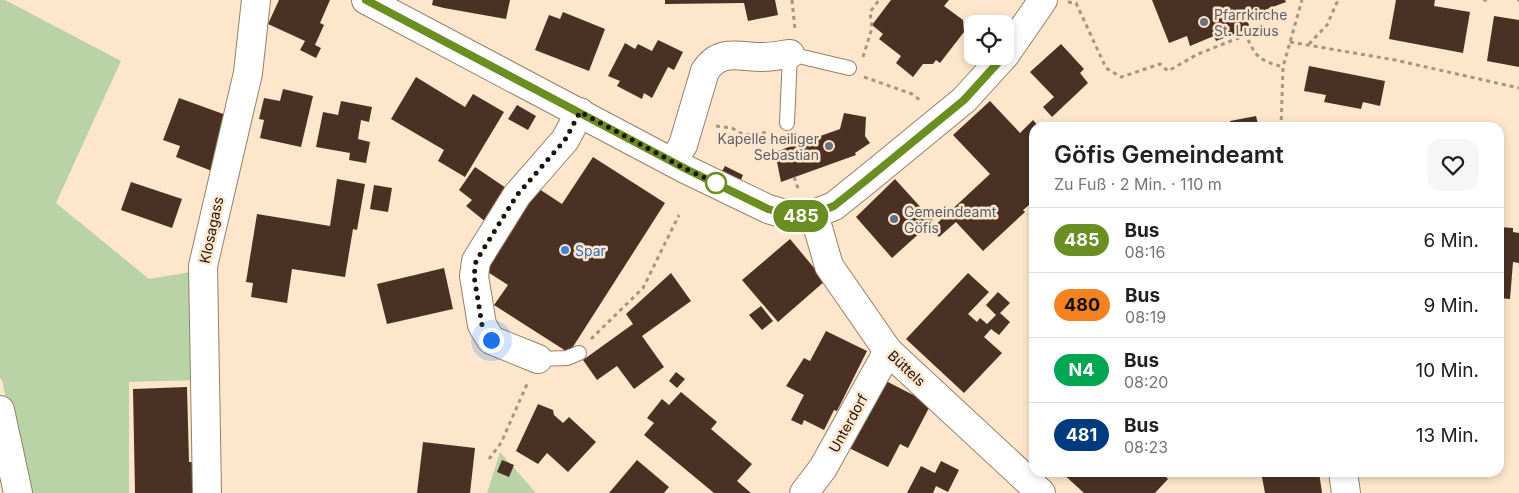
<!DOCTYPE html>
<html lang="de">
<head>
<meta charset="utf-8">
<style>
  body { margin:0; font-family:Inter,sans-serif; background:#f6f6f6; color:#202124; height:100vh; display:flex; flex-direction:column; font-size:19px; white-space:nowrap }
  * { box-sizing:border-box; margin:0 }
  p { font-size:16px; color:#757577 }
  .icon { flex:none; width:28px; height:28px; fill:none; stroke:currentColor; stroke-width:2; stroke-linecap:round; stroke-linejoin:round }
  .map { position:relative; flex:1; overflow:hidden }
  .drawer { position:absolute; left:1029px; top:122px; width:475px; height:355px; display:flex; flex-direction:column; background:#fff; border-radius:15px; box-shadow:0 2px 8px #0003 }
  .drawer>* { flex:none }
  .badge { padding:0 10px; border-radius:16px; font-size:18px; line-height:32px }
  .controls { position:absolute; left:964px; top:15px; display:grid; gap:10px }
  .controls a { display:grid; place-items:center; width:50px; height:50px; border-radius:10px; background:#fff; box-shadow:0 2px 8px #0003; font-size:25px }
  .you { position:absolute; width:25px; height:25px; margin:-12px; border:4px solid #fff; border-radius:50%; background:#1a73e8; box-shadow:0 0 0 8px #1a73e833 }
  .map>.badge { position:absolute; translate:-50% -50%; box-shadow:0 0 0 2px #fff }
  .round { display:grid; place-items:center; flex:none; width:52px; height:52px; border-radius:15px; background:#f6f6f6 }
  .overview { display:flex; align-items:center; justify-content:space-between; height:85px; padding:0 25px }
  h1 { font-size:24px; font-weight:600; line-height:38px }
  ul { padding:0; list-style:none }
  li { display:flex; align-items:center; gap:15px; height:65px; padding:0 25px; border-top:1px solid #e0e0e0 }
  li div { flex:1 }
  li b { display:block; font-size:19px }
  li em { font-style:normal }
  li .badge { min-width:55px; font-weight:700; text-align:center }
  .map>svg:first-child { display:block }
</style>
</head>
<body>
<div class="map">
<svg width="1519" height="493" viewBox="0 0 1519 493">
  <rect width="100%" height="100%" fill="#fde6cc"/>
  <!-- green -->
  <g fill="#b9d3a6">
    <polygon points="0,0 5,0 121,61 56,203 149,279 196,271 197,380 129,382 129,493 26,493 2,380 0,378"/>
    <polygon points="500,452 536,493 487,493"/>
  </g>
  <!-- building -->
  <g fill="#4a3124">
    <polygon points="279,0 330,0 320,23 324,25 315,45 321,48 316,58 300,50 305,41 268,24"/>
    <polygon points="433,0 510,0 506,19 444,8 432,5"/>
    <polygon points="665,0 775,0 778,15 748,21 744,3 665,4"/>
    <polygon points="891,0 949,0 944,6 963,20 964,32 940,63 936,60 933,64 923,64 913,77 896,63 901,56 879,39 883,34 872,25"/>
    <polygon points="1152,0 1285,0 1286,2 1246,17 1250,28 1216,41 1214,36 1190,46 1187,36 1169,43"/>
    <polygon points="1396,0 1435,0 1434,6 1470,12 1463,53 1389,39"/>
    <polygon points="563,12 605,29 589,71 535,50 549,15 560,19"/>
    <polygon points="1494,16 1519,20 1519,67 1487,61"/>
    <polygon points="658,40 683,52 674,70 668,67 652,98 644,93 642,99 617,86 620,81 608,76 625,43 635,49 638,44 652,51"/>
    <polygon points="1061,44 1084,69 1080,73 1088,83 1052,117 1043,107 1054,97 1030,72"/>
    <polygon points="1309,66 1385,81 1380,106 1363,102 1361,109 1324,102 1326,95 1304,91"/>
    <polygon points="416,77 465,107 473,94 504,112 465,177 438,161 444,150 391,119"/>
    <polygon points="283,89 313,96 301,147 260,138 264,120 259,119 264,98 280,101"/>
    <polygon points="179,98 226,115 219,136 225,138 212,171 176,157 180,146 163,140"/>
    <polygon points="341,101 372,107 369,122 361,120 358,139 370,142 366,163 349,160 350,153 316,147 323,112 338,115"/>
    <polygon points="990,101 1020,133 1033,120 1040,128 1034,128 1034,201 1023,210 1025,212 983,251 956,222 939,237 931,229 990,174 953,135"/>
    <polygon points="517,105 536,116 528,130 508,119"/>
    <polygon points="844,113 866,117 865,136 870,143 855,153 856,155 781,182 775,152 840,129"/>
    <polygon points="1256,116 1259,128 1231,128 1230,121"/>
    <polygon points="593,157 665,203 569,353 494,305 508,285 483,269 536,187 562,204"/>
    <polygon points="725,166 743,175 740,182 721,173"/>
    <polygon points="475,167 509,190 487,223 466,206 472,200 459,190"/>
    <polygon points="337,179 365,184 357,230 353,229 345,277 292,269 287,303 251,297 253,283 246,282 257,214 330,226"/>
    <polygon points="895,179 933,221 892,258 856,217"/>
    <polygon points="131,182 182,199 172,228 121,210"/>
    <polygon points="374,185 392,188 388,212 370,209"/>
    <polygon points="1499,227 1513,228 1513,232 1519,233 1519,263 1513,262 1510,299 1499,298"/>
    <polygon points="790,239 825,281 778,322 742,280"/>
    <polygon points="444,268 453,309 387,324 377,284"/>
    <polygon points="671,273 691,301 642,336 664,367 634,389 617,366 597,380 583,360 633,324 626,314"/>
    <polygon points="968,273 989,292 968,314 977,322 980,318 987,324 996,315 986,305 998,292 1010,303 1000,313 1010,322 999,335 991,329 984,337 1002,353 964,393 906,339"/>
    <polygon points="761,306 773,321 762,330 749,315"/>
    <polygon points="826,331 867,351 837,411 834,410 824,430 804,420 802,425 791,420 804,395 786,386 804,358 810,361"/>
    <polygon points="676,372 685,379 677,388 669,381"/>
    <polygon points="882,379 931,404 908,448 900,444 888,467 847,447"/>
    <polygon points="187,387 189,462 198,462 197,493 135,493 133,389"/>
    <polygon points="681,392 717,422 711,429 752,464 737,481 751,493 714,493 644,435 654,423 647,418 662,399 669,405"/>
    <polygon points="538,404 553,410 554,415 563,423 569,417 596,442 568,472 547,453 538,464 516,451"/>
    <polygon points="423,442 475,448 470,493 417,493"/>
    <polygon points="502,460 514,465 509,477 497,472"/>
    <polygon points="637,460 669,487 664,493 609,493"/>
    <polygon points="941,461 959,470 948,492 936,486 933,493 907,493 921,466 935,473"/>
    <polygon points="1061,472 1161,472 1168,479 1155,493 1084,493"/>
    <polygon points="1261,472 1319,472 1322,493 1265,493"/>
  </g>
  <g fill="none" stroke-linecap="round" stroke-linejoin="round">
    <defs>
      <g id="lane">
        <polyline points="787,123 790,54 849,68"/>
        <polyline points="538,359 567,358 579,353"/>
      </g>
      <g id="street">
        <path d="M673,162L683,145L705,71C720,48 739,57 763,57C772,57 781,55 790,54"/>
        <polyline points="814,214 829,266 888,351 1041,493"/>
        <polyline points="538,359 491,340 482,325 474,276 476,261 517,195 565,140 580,112"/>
        <polyline points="0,410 18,493"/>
        <polyline points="1343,472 1346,493"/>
        <polyline points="207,493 203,266 248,73 256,0"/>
        <polyline points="804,493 823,468 888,351"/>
      </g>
      <g id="secondary">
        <polyline points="366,0 685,169 768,209 795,217 814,214 834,206 864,182 964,100 1004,56"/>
        <polyline points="1005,55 1043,0"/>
      </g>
    </defs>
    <!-- lane casing -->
    <use href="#lane" stroke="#958068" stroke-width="16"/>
    <!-- street casing -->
    <use href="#street" stroke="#958068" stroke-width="30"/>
    <!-- secondary casing -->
    <use href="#secondary" stroke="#958068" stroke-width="30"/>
    <!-- path -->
    <g stroke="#a79582" stroke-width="3" stroke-dasharray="4 4" stroke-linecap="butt">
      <polyline points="792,0 795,30"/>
      <polyline points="1483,0 1488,0"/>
      <polyline points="1517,0 1519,0"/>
      <path d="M1068,2L1076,3L1106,68L1121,77L1160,64L1168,71L1198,54L1246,35C1256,58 1259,60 1283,67"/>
      <polyline points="1290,42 1395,60 1519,88"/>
      <polyline points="1309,44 1327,25 1338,0"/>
      <polyline points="863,57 872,28 870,12 879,0"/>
      <polyline points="864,77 912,94 921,101"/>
      <polyline points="716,126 732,128 744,135 770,132"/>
      <polyline points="1281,128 1283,67 1302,0"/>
      <polyline points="794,177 799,191"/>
      <polyline points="591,339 643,288 679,215"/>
      <polyline points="489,459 501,443 528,382"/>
    </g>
    <!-- lane -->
    <use href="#lane" stroke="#fff" stroke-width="14"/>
    <!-- street -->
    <use href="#street" stroke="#fff" stroke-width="28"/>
    <!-- secondary -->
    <use href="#secondary" stroke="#fff" stroke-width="28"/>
  </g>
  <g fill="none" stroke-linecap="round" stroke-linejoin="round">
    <defs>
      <polyline id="line" points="366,0 686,169 768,209 796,217 814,214 834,206 864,182 964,100 1004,56"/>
    </defs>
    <!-- line casing -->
    <use href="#line" stroke="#fff" stroke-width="11"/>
    <!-- line -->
    <use href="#line" stroke="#6b8e23" stroke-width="8"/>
    <!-- walk -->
    <polyline stroke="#1d150c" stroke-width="5" stroke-dasharray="0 9" points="491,340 482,325 474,276 476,261 517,195 565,140 580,112 686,169 718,184 716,183"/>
  </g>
  <!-- markers -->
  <g fill="#6b7280" stroke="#fde6cc" stroke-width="2">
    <circle cx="1204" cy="22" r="5"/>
    <circle cx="829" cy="146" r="5"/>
  </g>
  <circle fill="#fff" stroke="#6b8e23" stroke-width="2.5" cx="716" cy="183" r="10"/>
  <circle fill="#5c6f8a" stroke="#fde6cc" stroke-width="2" cx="894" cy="219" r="5"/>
  <circle fill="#3f7fe0" stroke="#fde6cc" stroke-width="2" cx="565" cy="250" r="5"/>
  <g text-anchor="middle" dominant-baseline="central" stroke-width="5" stroke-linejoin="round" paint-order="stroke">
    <!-- worship labels -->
    <g font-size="14" fill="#5b616d" stroke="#fde6cc" text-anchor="start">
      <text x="1214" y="14">Pfarrkirche<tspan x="1214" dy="16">St. Luzius</tspan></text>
      <text x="819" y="138" text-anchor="end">Kapelle heiliger<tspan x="819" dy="16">Sebastian</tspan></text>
    </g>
    <!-- service labels -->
    <g font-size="14" fill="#4e5e75" stroke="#fde6cc" text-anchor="start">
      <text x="904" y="211">Gemeindeamt<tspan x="904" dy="16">Göfis</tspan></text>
    </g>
    <!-- street labels -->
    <g font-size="14" fill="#1d150c" stroke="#fde6cc">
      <text transform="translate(211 230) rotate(-78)">Klosagass</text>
      <text transform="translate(907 368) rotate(43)">Büttels</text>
      <text transform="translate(848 423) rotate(-61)">Unterdorf</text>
    </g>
    <!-- shop labels -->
    <g font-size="14" fill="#366cbe" stroke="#fde6cc" text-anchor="start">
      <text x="575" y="250">Spar</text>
    </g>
  </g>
</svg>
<div class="controls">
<a><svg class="icon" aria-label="locate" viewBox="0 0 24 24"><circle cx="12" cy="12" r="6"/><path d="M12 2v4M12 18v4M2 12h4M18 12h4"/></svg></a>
</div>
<div class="you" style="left:491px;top:340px"></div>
<b class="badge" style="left:801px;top:216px;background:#6b8e23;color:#fff">485</b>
<section class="drawer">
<div class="overview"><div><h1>Göfis Gemeindeamt</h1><p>Zu Fuß · 2 Min. · 110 m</p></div><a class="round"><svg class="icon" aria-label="heart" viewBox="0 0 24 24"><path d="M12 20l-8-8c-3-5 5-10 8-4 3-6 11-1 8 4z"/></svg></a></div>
<ul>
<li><span class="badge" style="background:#6b8e23;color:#fff">485</span><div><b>Bus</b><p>08:16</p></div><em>6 Min.</em></li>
<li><span class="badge" style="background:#f58220;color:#111">480</span><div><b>Bus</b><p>08:19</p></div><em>9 Min.</em></li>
<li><span class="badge" style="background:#00a651;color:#fff">N4</span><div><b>Bus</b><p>08:20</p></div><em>10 Min.</em></li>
<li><span class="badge" style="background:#003b80;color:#fff">481</span><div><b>Bus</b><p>08:23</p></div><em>13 Min.</em></li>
</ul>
</section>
</div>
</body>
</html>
